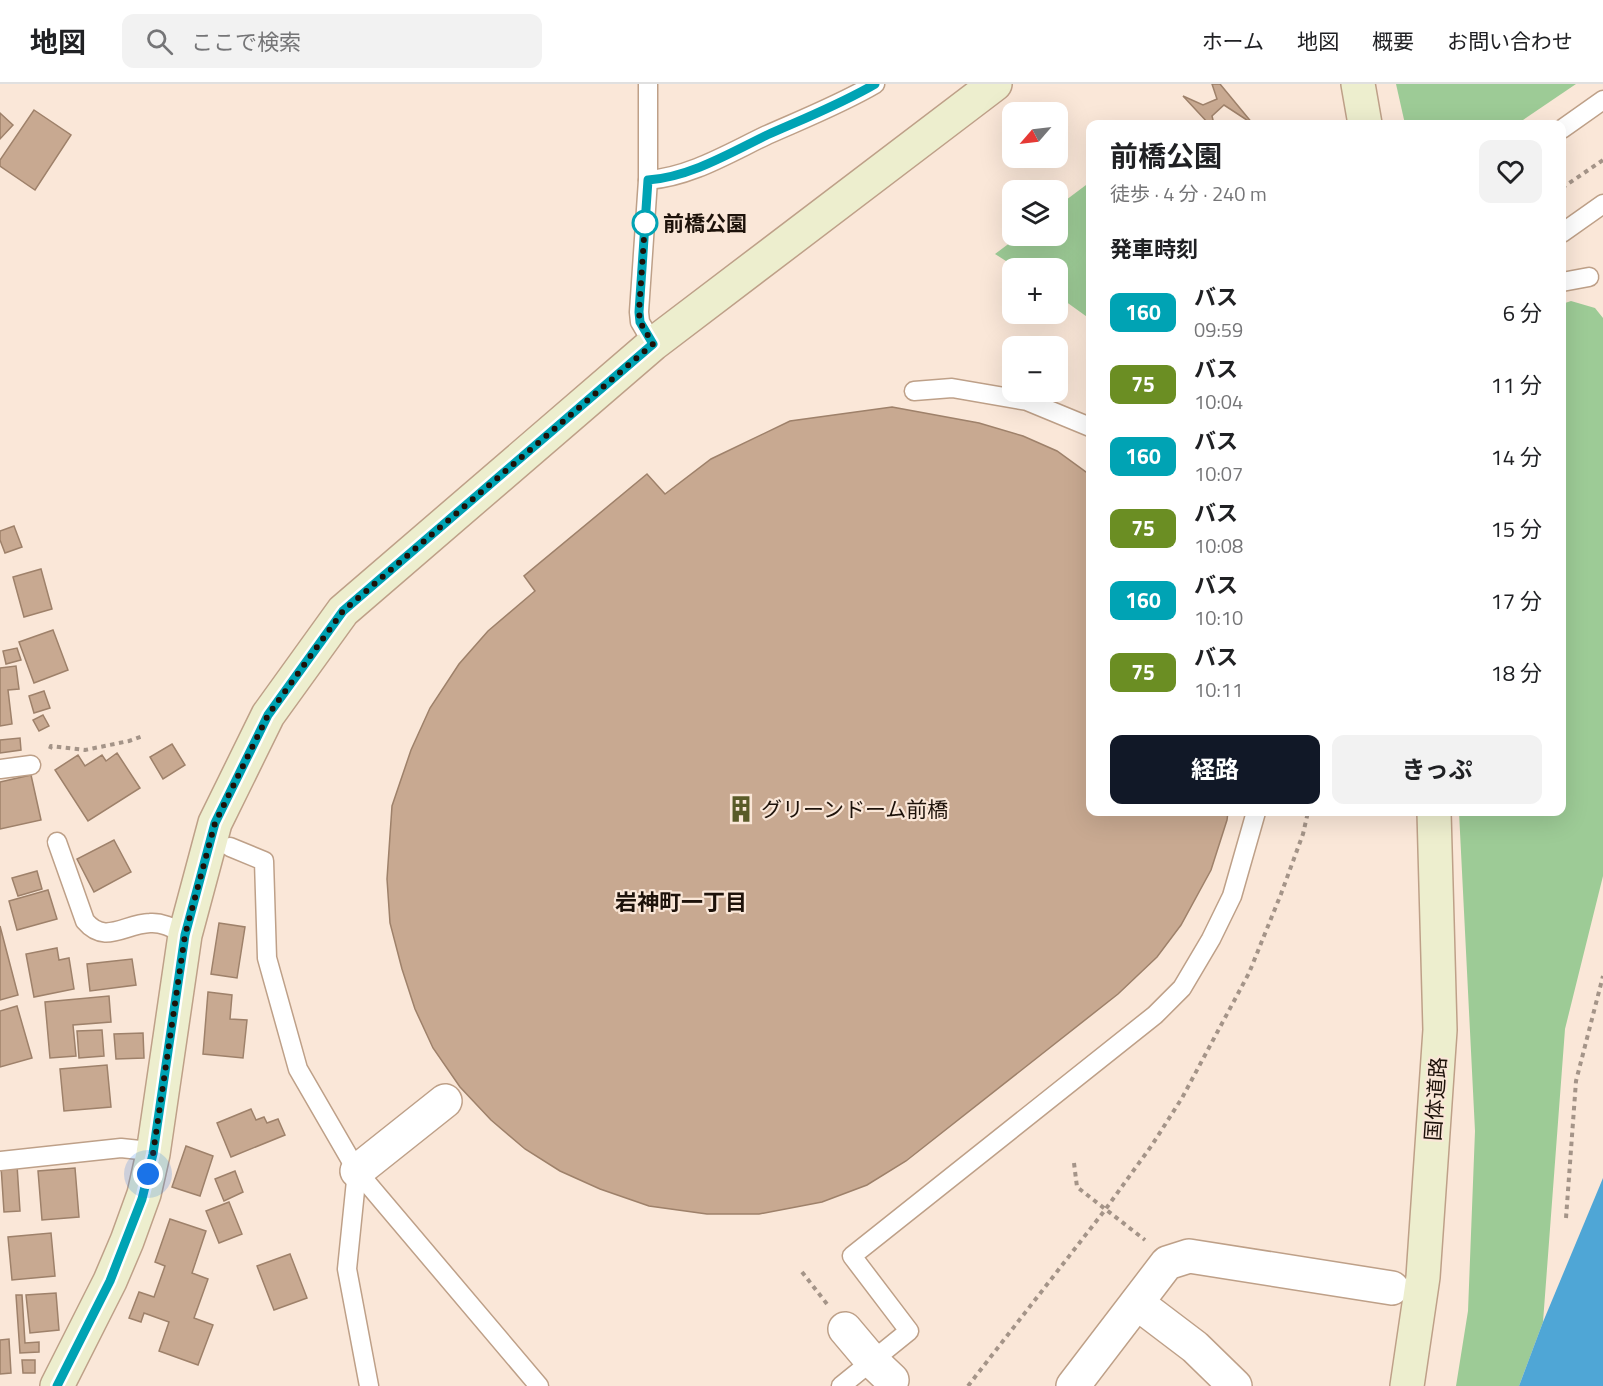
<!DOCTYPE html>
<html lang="ja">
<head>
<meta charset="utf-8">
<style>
  body { margin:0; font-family:"Titillium Web","Noto Sans JP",sans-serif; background:#f2f2f2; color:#202124; height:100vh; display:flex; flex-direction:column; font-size:22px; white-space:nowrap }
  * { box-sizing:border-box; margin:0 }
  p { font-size:20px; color:#757577 }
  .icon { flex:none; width:33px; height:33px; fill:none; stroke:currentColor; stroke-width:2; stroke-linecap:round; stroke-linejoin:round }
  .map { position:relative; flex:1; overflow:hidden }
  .side { position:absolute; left:1086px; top:36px; width:480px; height:696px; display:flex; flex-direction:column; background:#fff; border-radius:12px; box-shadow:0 6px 24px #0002 }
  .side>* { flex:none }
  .badge { padding:0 12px; border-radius:9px; font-size:21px; line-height:39px }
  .needle { width:39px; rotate:242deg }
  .controls { position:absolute; left:1002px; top:18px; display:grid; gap:12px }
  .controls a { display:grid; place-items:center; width:66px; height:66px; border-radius:12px; background:#fff; box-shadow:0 6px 24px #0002; font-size:30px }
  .you { position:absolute; width:30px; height:30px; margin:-15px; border:4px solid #fff; border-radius:50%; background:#1a73e8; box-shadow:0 0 0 9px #1a73e833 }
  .map>.badge { position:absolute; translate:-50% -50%; box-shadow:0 0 0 3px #fff }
  h2 { padding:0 24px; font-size:22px; line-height:54px }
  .round { display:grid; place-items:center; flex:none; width:63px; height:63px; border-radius:12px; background:#f2f2f2 }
  .headline { display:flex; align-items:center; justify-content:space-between; height:102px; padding:0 24px }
  h1 { font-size:28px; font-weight:700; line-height:45px }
  .button { display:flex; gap:12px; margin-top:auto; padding:12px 24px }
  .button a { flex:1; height:69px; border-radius:12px; background:#111827; color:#fff; font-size:24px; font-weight:700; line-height:69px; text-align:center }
  .button a+a { background:#f2f2f2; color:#202124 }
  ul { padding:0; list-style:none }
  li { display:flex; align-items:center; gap:18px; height:72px; padding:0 24px }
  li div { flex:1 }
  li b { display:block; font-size:22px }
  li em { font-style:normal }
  li .badge { min-width:66px; font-weight:700; text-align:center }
  header { display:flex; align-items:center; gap:36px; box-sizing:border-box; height:84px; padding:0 30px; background:#fff; border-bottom:2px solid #e0e0e0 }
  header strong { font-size:28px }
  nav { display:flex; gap:33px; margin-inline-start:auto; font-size:21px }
  .search { width:420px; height:54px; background:#f2f2f2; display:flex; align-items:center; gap:15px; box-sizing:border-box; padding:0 21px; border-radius:12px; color:#757577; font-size:22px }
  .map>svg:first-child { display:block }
</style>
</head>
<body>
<header>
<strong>地図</strong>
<div class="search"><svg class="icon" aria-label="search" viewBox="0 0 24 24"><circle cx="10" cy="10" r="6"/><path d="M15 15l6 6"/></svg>ここで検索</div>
<nav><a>ホーム</a><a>地図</a><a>概要</a><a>お問い合わせ</a></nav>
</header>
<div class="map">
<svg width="1603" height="1302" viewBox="0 0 1603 1302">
  <rect width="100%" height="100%" fill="#fae7d8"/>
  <!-- green -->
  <g fill="#9dcb96">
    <polygon points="1396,0 1576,0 1517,40 1405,40"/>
    <polygon points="1090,98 1090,235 1058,212 1058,184 1017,184 995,170 1019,152 1058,152 1058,122"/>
    <polygon points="1571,217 1595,224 1603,234 1603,792 1565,945 1543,1238 1519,1302 1456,1302 1468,1227 1475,1047 1459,728 1562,728 1562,220"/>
  </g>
  <!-- water -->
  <polygon fill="#4fa6d6" points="1603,1094 1603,1302 1519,1302 1543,1238"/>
  <!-- building -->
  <g fill="#c8a991" stroke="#9e816a" stroke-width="1.5">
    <polygon points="1212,0 1220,0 1253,40 1224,21 1212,32 1214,40 1209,40 1183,12 1203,21 1217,15"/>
    <polygon points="34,26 71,51 35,106 0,82 0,76"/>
    <polygon points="0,29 13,41 0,55"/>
    <polygon points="892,323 979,339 1023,352 1057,367 1090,391 1090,728 1228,728 1227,736 1211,786 1181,841 1157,873 1118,910 906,1077 867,1101 822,1118 759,1130 707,1130 649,1122 600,1105 560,1087 525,1065 491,1036 460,1003 433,964 415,925 402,885 390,839 387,795 392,722 411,666 430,624 459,580 488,547 535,507 524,492 647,390 665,410 711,375 790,337"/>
    <polygon points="14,442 22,463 5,469 0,456 0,447"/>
    <polygon points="41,485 52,525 24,533 13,493"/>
    <polygon points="53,546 68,586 34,599 19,558"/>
    <polygon points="17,564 21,576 6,580 3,567"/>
    <polygon points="16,582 19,605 8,606 12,640 0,642 0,584"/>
    <polygon points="44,607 50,624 34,629 29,612"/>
    <polygon points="43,631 49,642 39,647 33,636"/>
    <polygon points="20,654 21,666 0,669 0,656"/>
    <polygon points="172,660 185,681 163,695 150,673"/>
    <polygon points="117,669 140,704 88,737 55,686 78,671 85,682 102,671 106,677"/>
    <polygon points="31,691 41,736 0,745 0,698"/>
    <polygon points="114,756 131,788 94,808 77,775"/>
    <polygon points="37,787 42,805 18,812 12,794"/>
    <polygon points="48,806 57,835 17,846 9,817"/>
    <polygon points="219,839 245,843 237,894 211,890"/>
    <polygon points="0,842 18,911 0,916"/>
    <polygon points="57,864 59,876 69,874 74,905 34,913 26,870"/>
    <polygon points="132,875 136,901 90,907 87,880"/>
    <polygon points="208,908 232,911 230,935 247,936 243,974 203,970"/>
    <polygon points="109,912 111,938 73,941 76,972 50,974 45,918"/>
    <polygon points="17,922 32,974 0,983 0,927"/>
    <polygon points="102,946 104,972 79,974 77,947"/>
    <polygon points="143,949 144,974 116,975 114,950"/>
    <polygon points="107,981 111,1023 64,1027 60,985"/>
    <polygon points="251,1025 256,1036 264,1033 267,1039 278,1035 285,1051 231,1073 217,1039"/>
    <polygon points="186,1062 213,1072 200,1112 172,1103"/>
    <polygon points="17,1081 20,1127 4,1128 1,1082"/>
    <polygon points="75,1084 79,1133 42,1136 38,1087"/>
    <polygon points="235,1087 243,1108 224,1117 215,1095"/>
    <polygon points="229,1118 242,1150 219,1159 206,1127"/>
    <polygon points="170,1135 206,1147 192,1189 208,1195 194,1234 213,1241 198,1281 159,1267 169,1238 144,1229 141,1238 129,1234 139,1208 154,1213 165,1182 155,1178"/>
    <polygon points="51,1149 55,1192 12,1196 8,1153"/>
    <polygon points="290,1170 307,1214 274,1226 257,1182"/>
    <polygon points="56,1209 59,1246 30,1249 26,1211"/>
    <polygon points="16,1211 22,1211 25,1259 39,1258 39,1268 20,1269"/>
    <polygon points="9,1255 11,1289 0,1290 0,1256"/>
    <polygon points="22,1276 35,1276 35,1289 23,1289"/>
  </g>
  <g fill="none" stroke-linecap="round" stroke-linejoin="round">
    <defs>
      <g id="lane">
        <polyline points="648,0 648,96 639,228 640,238 653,260"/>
        <polyline points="1562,45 1603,16"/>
        <path d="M648,96C690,93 729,69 767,51C803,35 841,20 875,0"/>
        <polyline points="1562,149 1603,120"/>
        <polyline points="1562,198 1589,193"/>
        <polyline points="914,307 952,304 1027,317 1090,343"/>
        <polyline points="0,685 31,681"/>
        <path d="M57,758L85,837C105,861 124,840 150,839C163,838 174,845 185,851"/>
        <polyline points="230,763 264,777 267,874 298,985 357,1087 539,1302"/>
        <polyline points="0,1077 121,1064 140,1066 153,1070"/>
        <polyline points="357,1087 347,1185 369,1302"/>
        <polyline points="841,1302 909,1247 852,1172 1155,931 1182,904 1211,855 1232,812 1256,728"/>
      </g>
      <g id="street">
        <polyline points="357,1087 445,1017"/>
        <polyline points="1137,1219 1195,1263 1235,1302"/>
        <polyline points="845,1245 872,1277 892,1296"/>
        <polyline points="1073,1302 1167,1179 1189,1172 1392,1204"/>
      </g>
      <g id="secondary">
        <polyline points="1358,0 1365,40"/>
        <polyline points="57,1302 110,1197 127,1157 144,1110 153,1070 185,851 215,739 268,631 343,527 653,260 995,0"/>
        <polyline points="1407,1302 1423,1193 1440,946 1434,728"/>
      </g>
    </defs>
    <!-- lane casing -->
    <use href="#lane" stroke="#bea088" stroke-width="21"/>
    <!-- street casing -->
    <use href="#street" stroke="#bea088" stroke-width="36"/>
    <!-- secondary casing -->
    <use href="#secondary" stroke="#bea088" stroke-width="36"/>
    <!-- path -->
    <g stroke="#a49488" stroke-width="4" stroke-dasharray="4.5 4.5" stroke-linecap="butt">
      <polyline points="1562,104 1603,76"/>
      <polyline points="50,665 51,662 85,666 129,657 143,652"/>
      <polyline points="1074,1079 1077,1103 1145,1156"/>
      <polyline points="1566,1134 1576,997 1603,892"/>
      <polyline points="802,1188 827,1220"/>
      <polyline points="968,1302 1105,1126 1152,1061 1182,1014 1249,889 1281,810 1303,750 1308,728"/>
    </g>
    <!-- lane -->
    <use href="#lane" stroke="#fff" stroke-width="18"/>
    <!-- street -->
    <use href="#street" stroke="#fff" stroke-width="33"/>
    <!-- secondary -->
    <use href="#secondary" stroke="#edeece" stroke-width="33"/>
  </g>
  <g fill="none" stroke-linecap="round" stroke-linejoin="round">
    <defs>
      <path id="line" d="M57,1302L110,1197L142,1115L153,1070L185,851L215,739L268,631L343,527L653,260L640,238L639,228L648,96C690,93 730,69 767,51C803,35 841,20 875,0"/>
    </defs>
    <!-- line casing -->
    <use href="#line" stroke="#fff" stroke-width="14"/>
    <!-- line -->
    <use href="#line" stroke="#00a3b4" stroke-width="9"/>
    <!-- walk -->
    <polyline stroke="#1d120a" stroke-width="6" stroke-dasharray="0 10.8" points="148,1090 153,1070 185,851 215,739 268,631 343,527 653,260 640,238 639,228 645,139"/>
  </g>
  <!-- icons -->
  <defs>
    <symbol id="building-bare" viewBox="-9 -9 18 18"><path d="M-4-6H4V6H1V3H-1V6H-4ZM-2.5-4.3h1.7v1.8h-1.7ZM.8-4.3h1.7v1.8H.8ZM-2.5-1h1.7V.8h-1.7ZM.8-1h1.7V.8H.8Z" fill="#595b28" stroke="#fae7d8" stroke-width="2.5" paint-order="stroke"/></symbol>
  </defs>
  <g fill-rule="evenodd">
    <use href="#building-bare" x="722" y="706" width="38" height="38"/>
  </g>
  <!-- markers -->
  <circle fill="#fff" stroke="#00a3b4" stroke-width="3" cx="645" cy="139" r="12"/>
  <g text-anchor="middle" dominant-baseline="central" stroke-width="4.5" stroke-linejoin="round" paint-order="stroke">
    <!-- stop labels -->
    <g font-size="21" font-weight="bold" fill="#1d120a" stroke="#fae7d8" text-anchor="start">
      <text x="663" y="139">前橋公園</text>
    </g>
    <!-- poi labels -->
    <g font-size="21" fill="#1d120a" stroke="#fae7d8" text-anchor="start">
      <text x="761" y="725">グリーンドーム前橋</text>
    </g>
    <!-- street labels -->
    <g font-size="21" fill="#1d120a" stroke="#fae7d8">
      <text transform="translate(1435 1015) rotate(-86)">国体道路</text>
    </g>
    <!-- neighbourhood labels -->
    <g font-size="22" font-weight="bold" fill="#1d120a" stroke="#fae7d8">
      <text x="681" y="818">岩神町一丁目</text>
    </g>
  </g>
</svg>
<div class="controls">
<a><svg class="needle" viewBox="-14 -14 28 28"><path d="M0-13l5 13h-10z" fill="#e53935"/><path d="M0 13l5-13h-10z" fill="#757577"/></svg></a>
<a><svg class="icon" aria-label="layers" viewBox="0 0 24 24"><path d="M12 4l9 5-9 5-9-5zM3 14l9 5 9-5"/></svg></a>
<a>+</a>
<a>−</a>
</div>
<div class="you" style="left:148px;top:1090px"></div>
<section class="side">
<div class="headline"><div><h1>前橋公園</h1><p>徒歩 · 4 分 · 240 m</p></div><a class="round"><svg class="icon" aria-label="heart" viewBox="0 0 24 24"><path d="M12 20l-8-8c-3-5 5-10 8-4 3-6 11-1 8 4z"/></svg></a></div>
<h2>発車時刻</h2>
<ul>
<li><span class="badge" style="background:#00a3b4;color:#fff">160</span><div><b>バス</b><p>09:59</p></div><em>6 分</em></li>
<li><span class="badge" style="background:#6b8e23;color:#fff">75</span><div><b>バス</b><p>10:04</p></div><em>11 分</em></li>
<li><span class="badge" style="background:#00a3b4;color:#fff">160</span><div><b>バス</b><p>10:07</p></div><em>14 分</em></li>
<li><span class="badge" style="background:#6b8e23;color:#fff">75</span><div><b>バス</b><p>10:08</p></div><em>15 分</em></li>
<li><span class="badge" style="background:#00a3b4;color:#fff">160</span><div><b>バス</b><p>10:10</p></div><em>17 分</em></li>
<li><span class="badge" style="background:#6b8e23;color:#fff">75</span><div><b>バス</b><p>10:11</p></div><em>18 分</em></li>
</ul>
<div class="button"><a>経路</a><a>きっぷ</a></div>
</section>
</div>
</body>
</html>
